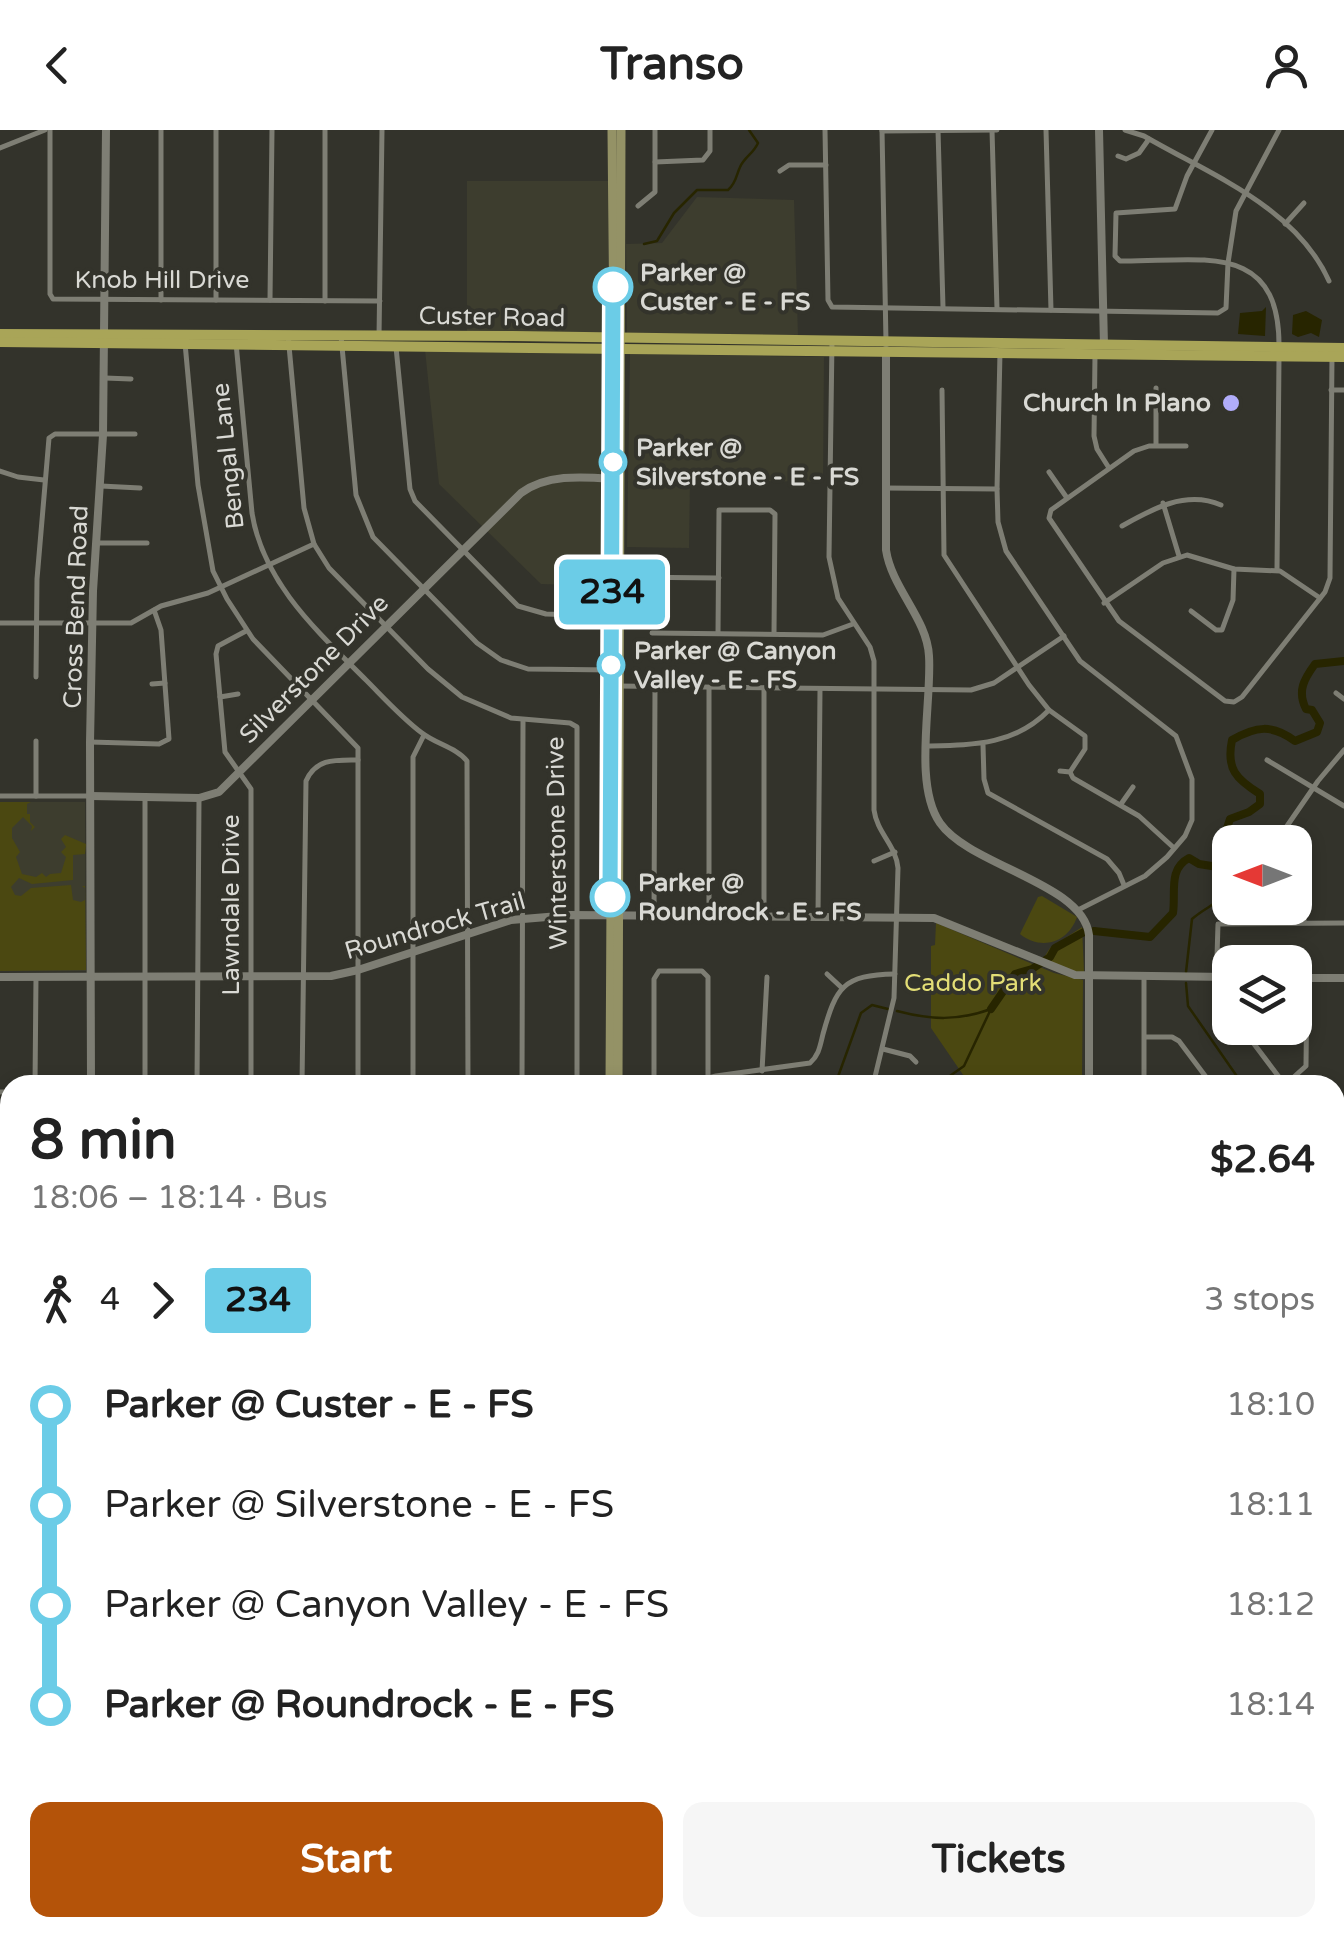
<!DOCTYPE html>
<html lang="en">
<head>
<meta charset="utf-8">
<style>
  body { margin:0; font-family:"Varela Round",sans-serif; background:#f6f6f6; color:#222; height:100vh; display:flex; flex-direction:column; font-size:38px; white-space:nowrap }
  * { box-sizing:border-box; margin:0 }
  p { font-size:32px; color:#767676 }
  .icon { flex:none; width:55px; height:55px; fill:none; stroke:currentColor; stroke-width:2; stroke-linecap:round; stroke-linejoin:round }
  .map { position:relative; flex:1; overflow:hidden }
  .details { position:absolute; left:0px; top:945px; width:1345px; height:862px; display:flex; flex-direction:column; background:#fff; border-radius:30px 30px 0 0; box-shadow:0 5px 15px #0003 }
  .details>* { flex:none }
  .badge { padding:0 20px; border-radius:8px; font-size:35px; line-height:65px }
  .needle { width:65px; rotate:270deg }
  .tools { position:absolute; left:1212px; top:695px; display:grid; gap:20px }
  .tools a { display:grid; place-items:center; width:100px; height:100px; border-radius:20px; background:#fff; box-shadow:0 5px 15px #0003; font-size:50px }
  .map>.badge { position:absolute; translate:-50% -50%; box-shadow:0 0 0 5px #fff }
  .legs { display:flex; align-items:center; gap:15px; height:110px; padding:0 30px; font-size:32px }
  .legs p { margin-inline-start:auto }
  .overview { display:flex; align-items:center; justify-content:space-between; height:170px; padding:0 30px }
  h1 { font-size:55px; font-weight:700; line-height:75px }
  .cta { display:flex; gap:20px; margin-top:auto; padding:20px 30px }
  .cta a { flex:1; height:115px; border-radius:20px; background:#b45309; color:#fff; font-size:40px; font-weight:700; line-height:115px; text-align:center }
  .cta a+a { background:#f6f6f6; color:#222 }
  ul { padding:0 30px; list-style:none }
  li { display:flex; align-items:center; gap:35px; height:100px; font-size:38px }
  li i { display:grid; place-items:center; width:15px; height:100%; margin:0 12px; background:currentColor }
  li i::after { content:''; width:25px; height:25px; margin:-12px; border:8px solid; border-radius:50%; background:#fff }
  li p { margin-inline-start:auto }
  li:first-child i { background:linear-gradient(#0000 50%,currentColor 0) }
  li:last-child i { background:linear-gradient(currentColor 50%,#0000 0) }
  header { display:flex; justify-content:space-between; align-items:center; height:130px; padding:0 30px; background:#fff; font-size:45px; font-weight:700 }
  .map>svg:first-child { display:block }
</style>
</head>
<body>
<header><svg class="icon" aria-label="back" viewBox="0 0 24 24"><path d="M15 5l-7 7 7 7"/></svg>Transo<svg class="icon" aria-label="person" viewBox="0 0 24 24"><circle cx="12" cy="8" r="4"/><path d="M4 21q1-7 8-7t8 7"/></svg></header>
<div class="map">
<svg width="1344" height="1807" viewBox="0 0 1344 1807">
  <rect width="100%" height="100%" fill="#33332b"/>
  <!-- built -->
  <g fill="#3d3d2e">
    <rect x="467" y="51" width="141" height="151"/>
    <polygon points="697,67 794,70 798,206 627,203 626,114 662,113"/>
    <polygon points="425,220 609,222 607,456 541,454 439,354"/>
    <polygon points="630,224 824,227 823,352 690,350 689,418 627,417"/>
    <polygon points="3,672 85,672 86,841 4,841"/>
    <polygon points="1335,1022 1344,1023 1344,1306 1335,1306"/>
  </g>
  <!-- green -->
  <g fill="#4b4811">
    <polygon points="0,672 31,672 27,674 27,684 30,684 30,692 35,697 31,701 32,696 23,687 12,698 12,708 20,722 16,727 22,744 36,747 42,743 46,747 50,744 61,743 66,727 61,722 66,717 61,709 65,705 86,714 85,724 73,725 73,750 32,754 19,748 11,757 15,765 21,766 31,758 71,755 73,770 81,772 85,770 85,758 82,756 85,756 86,840 0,841"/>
    <path d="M1042,766L1077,787C1068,813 1041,821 1020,804L1038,767Z"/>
    <polygon points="936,793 1054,843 1083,850 1082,949 1011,949 993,955 970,955 931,898 931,816 935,815"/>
    <polygon points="1082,797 1084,842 1073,842 1043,829 1050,818"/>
    <polygon points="1059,1798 1220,1798 1220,1807 1062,1807 1057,1803 1051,1807"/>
  </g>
  <!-- water -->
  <g fill="#272500">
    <polygon points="1266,177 1265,206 1238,204 1240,183 1262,181"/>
    <polygon points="1306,181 1322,190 1319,207 1311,203 1298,207 1292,204 1293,185"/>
  </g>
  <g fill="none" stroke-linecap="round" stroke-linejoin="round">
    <!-- stream -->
    <g stroke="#272500" stroke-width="2.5">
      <path d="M644,114L657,111L674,83L697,60H728C738,52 736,41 743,32C749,24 754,22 758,13L749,0"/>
      <path d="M1186,842L1192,789C1214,770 1229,775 1224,738"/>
      <polyline points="1186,853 1188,876 1243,955"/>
      <path d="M897,881C931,890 958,891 991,879"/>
      <polyline points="835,955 861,883 872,875 888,879"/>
      <polyline points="937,955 964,936 990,881"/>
      <polyline points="1335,1074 1344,1078"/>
    </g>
    <!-- river -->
    <g stroke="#272500" stroke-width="8">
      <path d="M1094,801L1150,807L1173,783C1176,762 1168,739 1189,728L1199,734L1224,738L1225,704L1230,689L1249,682L1260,674V664C1236,649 1226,639 1232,610C1256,596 1272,594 1295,611L1317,602L1320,593L1312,580L1306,579C1297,561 1304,549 1315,534L1344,531"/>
      <polyline points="991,879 1015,844 1032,839 1050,827 1055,818 1084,802"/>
    </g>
    <!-- minor -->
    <g stroke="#7e7e74" stroke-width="5">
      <polyline points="50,0 50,164 53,169 380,171"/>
      <polyline points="825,0 828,170 832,177 1218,183 1226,178 1228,133 1236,81 1279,0"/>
      <polyline points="882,0 886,212"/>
      <polyline points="938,0 943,177"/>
      <polyline points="992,0 997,179"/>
      <polyline points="1046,0 1051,180"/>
      <path d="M1125,0L1144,6C1211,45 1296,77 1329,151"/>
      <path d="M1212,0L1187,46L1175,79L1116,83L1115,126L1120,131C1200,132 1280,109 1279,217"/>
      <polyline points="882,1 997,0"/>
      <polyline points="0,18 45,0"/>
      <polyline points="1118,26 1126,29 1139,23 1149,9"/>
      <polyline points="655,32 703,30 710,21 710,0"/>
      <polyline points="780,41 789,35 826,35"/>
      <polyline points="638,76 655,62 655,0"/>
      <polyline points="1285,94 1304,73"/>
      <polyline points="161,170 161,0"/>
      <polyline points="216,170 216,0"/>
      <polyline points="270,170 272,0"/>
      <polyline points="325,171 325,0"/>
      <polyline points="288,205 304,378 314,414 329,438 428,539 462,567 511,588 570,593 577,597 577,955"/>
      <polyline points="341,206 356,365 373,407 477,513 501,530 528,539 613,540"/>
      <polyline points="379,207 382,0"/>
      <path d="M832,211L829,427L838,468L870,517L874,531V680C877,703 896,715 898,738L894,868L873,955"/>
      <polyline points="185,213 198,355 213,441 227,469 253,509 358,618 358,955"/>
      <path d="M236,213L252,383C263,453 318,502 366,550C384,568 402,588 422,603C436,614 457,618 467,631L468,955"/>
      <polyline points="396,217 410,359 415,371 518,476 546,484 613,486"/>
      <polyline points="1000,222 997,359 998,392 1006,421 1080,531 1176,606 1192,649 1192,690 1185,706 1167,727 1145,746 1078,780"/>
      <polyline points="1095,225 1094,306 1097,319 1109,338"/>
      <polyline points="105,248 131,249"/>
      <polyline points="942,260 944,425 1029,555 1049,580 1085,606 1085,619 1070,642"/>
      <polyline points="1331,260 1344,260"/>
      <polyline points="1156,315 1156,258"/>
      <polyline points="1186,316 1149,316 1134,321 1051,380 1049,388 1119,491 1225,571 1234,572 1242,567 1325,462 1330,448 1332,226"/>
      <polyline points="0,341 18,347 44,350"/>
      <polyline points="1049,342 1067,368"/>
      <polyline points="101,356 140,358"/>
      <polyline points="885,358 997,359"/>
      <polyline points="1163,373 1179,426"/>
      <path d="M1122,396C1152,379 1186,360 1221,375"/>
      <polyline points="96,413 147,413"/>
      <polyline points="1277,440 1279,228"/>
      <polyline points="622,447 719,448"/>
      <polyline points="1104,473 1163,433 1187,425 1234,439 1280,441 1320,468"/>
      <polyline points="1191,481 1216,500 1222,500 1233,470 1234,439"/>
      <polyline points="0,493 131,493 161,476 208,463 314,414"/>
      <polyline points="246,501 218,516 216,524 225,622 251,659 251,955"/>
      <polyline points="652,503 823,505 853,494"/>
      <polyline points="718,503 719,380 770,380 775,384 774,503"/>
      <polyline points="36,547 37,449 49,308 55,304 135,304"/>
      <polyline points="152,554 165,553"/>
      <polyline points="617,556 971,560 994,553 1064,506"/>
      <polyline points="709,558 709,785"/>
      <polyline points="764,558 764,785"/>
      <polyline points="1336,563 1344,569"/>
      <polyline points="220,567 238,564"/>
      <polyline points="36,611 36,666"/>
      <polyline points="90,612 159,614 169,609 161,500 154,480"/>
      <polyline points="983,615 984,649 988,663 1107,729 1119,743 1124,755"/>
      <path d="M927,616C974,615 1015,615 1049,580"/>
      <polyline points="1267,630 1344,676"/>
      <polyline points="1060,641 1070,642 1073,648 1139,686 1174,718"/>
      <polyline points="0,666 91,666"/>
      <polyline points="1121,674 1133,657"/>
      <polyline points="1284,702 1304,719 1304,792"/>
      <polyline points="1276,712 1318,651 1344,620"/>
      <polyline points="874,731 895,722"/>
      <polyline points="654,786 655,557"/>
      <polyline points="818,786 820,559"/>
      <polyline points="1250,792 1250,778"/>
      <polyline points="827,844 842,858"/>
      <polyline points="1230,881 1216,859 1218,794 1344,793"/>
      <polyline points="1242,898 1285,955"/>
      <polyline points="1145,907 1172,907 1179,911 1212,955"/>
      <polyline points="883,919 910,926 916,932"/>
      <polyline points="762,941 767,847"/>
      <polyline points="35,955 36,847"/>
      <polyline points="145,955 145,667"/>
      <polyline points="197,955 199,668"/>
      <path d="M302,955L306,651C316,628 336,630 358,630"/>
      <polyline points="413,955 413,627 424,605"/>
      <polyline points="522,955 523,590"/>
      <polyline points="654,955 654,849 659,841 702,841 708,847 708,947"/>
      <path d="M681,955L716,946L810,933C819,925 820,916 823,904C836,857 843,845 895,844"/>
      <polyline points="1003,955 1089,953"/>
      <polyline points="1144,955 1144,846"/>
      <polyline points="1285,955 1306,936 1307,848"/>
      <polyline points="0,962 10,962"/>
      <polyline points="1335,983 1344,983"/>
      <polyline points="1335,1018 1344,1018"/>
      <polyline points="0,1060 10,1060"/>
      <polyline points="0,1188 10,1191"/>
      <polyline points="0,1273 10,1275"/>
      <polyline points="1335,1354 1344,1354"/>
      <polyline points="0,1479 10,1479"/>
      <polyline points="1341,1483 1341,1408"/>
      <polyline points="1335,1538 1344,1538"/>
      <polyline points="1335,1589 1344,1589"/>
      <polyline points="1335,1755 1344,1755"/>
      <polyline points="0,1792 10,1792"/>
      <polyline points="358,1798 359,1807"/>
      <polyline points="140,1803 271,1803 295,1798"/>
      <polyline points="27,1807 27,1798"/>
      <polyline points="303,1807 303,1798"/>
      <polyline points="413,1807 413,1798"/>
      <polyline points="466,1807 466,1798"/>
      <polyline points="520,1807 520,1798"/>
      <polyline points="574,1807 574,1798"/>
      <polyline points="649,1807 649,1798"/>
      <polyline points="703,1807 703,1798"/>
      <polyline points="758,1807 758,1798"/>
      <polyline points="813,1807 813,1798"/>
      <polyline points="868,1807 868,1798"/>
      <polyline points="922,1807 922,1798"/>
      <polyline points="1247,1807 1248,1798"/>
      <polyline points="1302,1807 1302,1798"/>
    </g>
    <!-- tertiary -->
    <g stroke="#7e7e74" stroke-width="8">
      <polyline points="1099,0 1104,215"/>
      <path d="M886,220V420C892,459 927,488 929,526C932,572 913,654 940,693C970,736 1083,753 1089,805V955"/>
      <path d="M91,666L199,668L219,662L521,363C548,343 585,347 617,349"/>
      <polyline points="0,847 331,846 358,840 511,790 571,785 934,788 1075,845 1230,847"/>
      <polyline points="1295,848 1344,848"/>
      <polyline points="91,955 90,612 93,461 103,305 106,0"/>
      <polyline points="0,1627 10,1622"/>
      <polyline points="84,1807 84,1798"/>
      <polyline points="978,1807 978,1798"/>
    </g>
    <!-- secondary -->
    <g stroke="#949266" stroke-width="9">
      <polyline points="610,955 614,217 612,0"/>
      <polyline points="618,955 621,0"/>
      <polyline points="0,1222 10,1225"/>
      <polyline points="0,1234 10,1238"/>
      <polyline points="1335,1311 1344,1311"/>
      <polyline points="1335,1319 1344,1320"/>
      <polyline points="607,1807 607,1798"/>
      <polyline points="616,1807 616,1798"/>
    </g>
    <!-- primary -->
    <g stroke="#a9a558" stroke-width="10">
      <polyline points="0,204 513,206 1344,218"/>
      <polyline points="0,212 1344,227"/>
    </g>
  </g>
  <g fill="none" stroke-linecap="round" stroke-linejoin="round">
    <defs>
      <polyline id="line-1" points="610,767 613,157"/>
    </defs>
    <!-- line-1 casing -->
    <use href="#line-1" stroke="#fff" stroke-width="22"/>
    <!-- line-1 -->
    <use href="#line-1" stroke="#6bcce7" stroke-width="15"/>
  </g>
  <!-- markers -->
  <g fill="#fff" stroke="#6bcce7" stroke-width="5">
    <circle cx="613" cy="157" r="18"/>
    <circle cx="613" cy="332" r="12"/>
    <circle cx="611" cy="535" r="12"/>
    <circle cx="610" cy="767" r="18"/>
  </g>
  <circle fill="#b1adfa" stroke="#33332b" stroke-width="4" cx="1231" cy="273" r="10"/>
  <g text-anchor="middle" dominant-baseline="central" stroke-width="8" stroke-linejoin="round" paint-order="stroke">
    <!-- stop labels -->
    <g font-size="25" font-weight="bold" fill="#d9d9d4" stroke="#33332b" text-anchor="start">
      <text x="640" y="143">Parker @<tspan x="640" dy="29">Custer - E - FS</tspan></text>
      <text x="636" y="318">Parker @<tspan x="636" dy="29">Silverstone - E - FS</tspan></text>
      <text x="634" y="521">Parker @ Canyon<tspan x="634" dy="29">Valley - E - FS</tspan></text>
      <text x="638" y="753">Parker @<tspan x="638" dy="29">Roundrock - E - FS</tspan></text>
    </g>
    <!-- street labels -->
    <g font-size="25" fill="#d9d9d4" stroke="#33332b">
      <text x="162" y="150">Knob Hill Drive</text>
      <text transform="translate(492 187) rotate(1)">Custer Road</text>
      <text transform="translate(228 326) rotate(-96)">Bengal Lane</text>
      <text transform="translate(76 477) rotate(-88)">Cross Bend Road</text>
      <text transform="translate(314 539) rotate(-45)">Silverstone Drive</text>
      <text transform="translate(557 713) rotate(-91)">Winterstone Drive</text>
      <text transform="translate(231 775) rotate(-90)">Lawndale Drive</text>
      <text transform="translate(435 796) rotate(-16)">Roundrock Trail</text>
    </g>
    <!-- poi labels -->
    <g font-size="25" font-weight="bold" fill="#d9d9d4" stroke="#33332b" text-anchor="end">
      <text x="1211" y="273">Church In Plano</text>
    </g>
    <!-- park labels -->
    <g font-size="25" fill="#e3de76" stroke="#33332b">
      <text x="973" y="853">Caddo Park</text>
    </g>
  </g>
</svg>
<div class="tools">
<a><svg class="needle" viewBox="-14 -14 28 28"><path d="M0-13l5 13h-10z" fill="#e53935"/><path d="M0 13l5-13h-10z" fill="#767676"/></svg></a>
<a><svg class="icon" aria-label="layers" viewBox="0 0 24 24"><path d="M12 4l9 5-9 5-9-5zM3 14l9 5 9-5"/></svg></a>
</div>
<b class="badge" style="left:612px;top:462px;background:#6bcce7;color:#111">234</b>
<section class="details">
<div class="overview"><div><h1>8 min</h1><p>18:06 – 18:14 · Bus</p></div><b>$2.64</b></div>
<div class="legs"><svg class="icon" aria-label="walk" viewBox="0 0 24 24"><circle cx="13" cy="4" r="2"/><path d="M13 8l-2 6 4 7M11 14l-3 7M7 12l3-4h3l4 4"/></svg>4<svg class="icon" aria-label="forward" viewBox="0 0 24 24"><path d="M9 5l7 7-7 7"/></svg><b class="badge" style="background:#6bcce7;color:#111">234</b><p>3 stops</p></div>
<ul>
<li><i style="color:#6bcce7"></i><b>Parker @ Custer - E - FS</b><p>18:10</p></li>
<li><i style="color:#6bcce7"></i><span>Parker @ Silverstone - E - FS</span><p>18:11</p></li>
<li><i style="color:#6bcce7"></i><span>Parker @ Canyon Valley - E - FS</span><p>18:12</p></li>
<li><i style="color:#6bcce7"></i><b>Parker @ Roundrock - E - FS</b><p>18:14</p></li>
</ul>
<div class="cta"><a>Start</a><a>Tickets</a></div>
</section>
</div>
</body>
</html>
